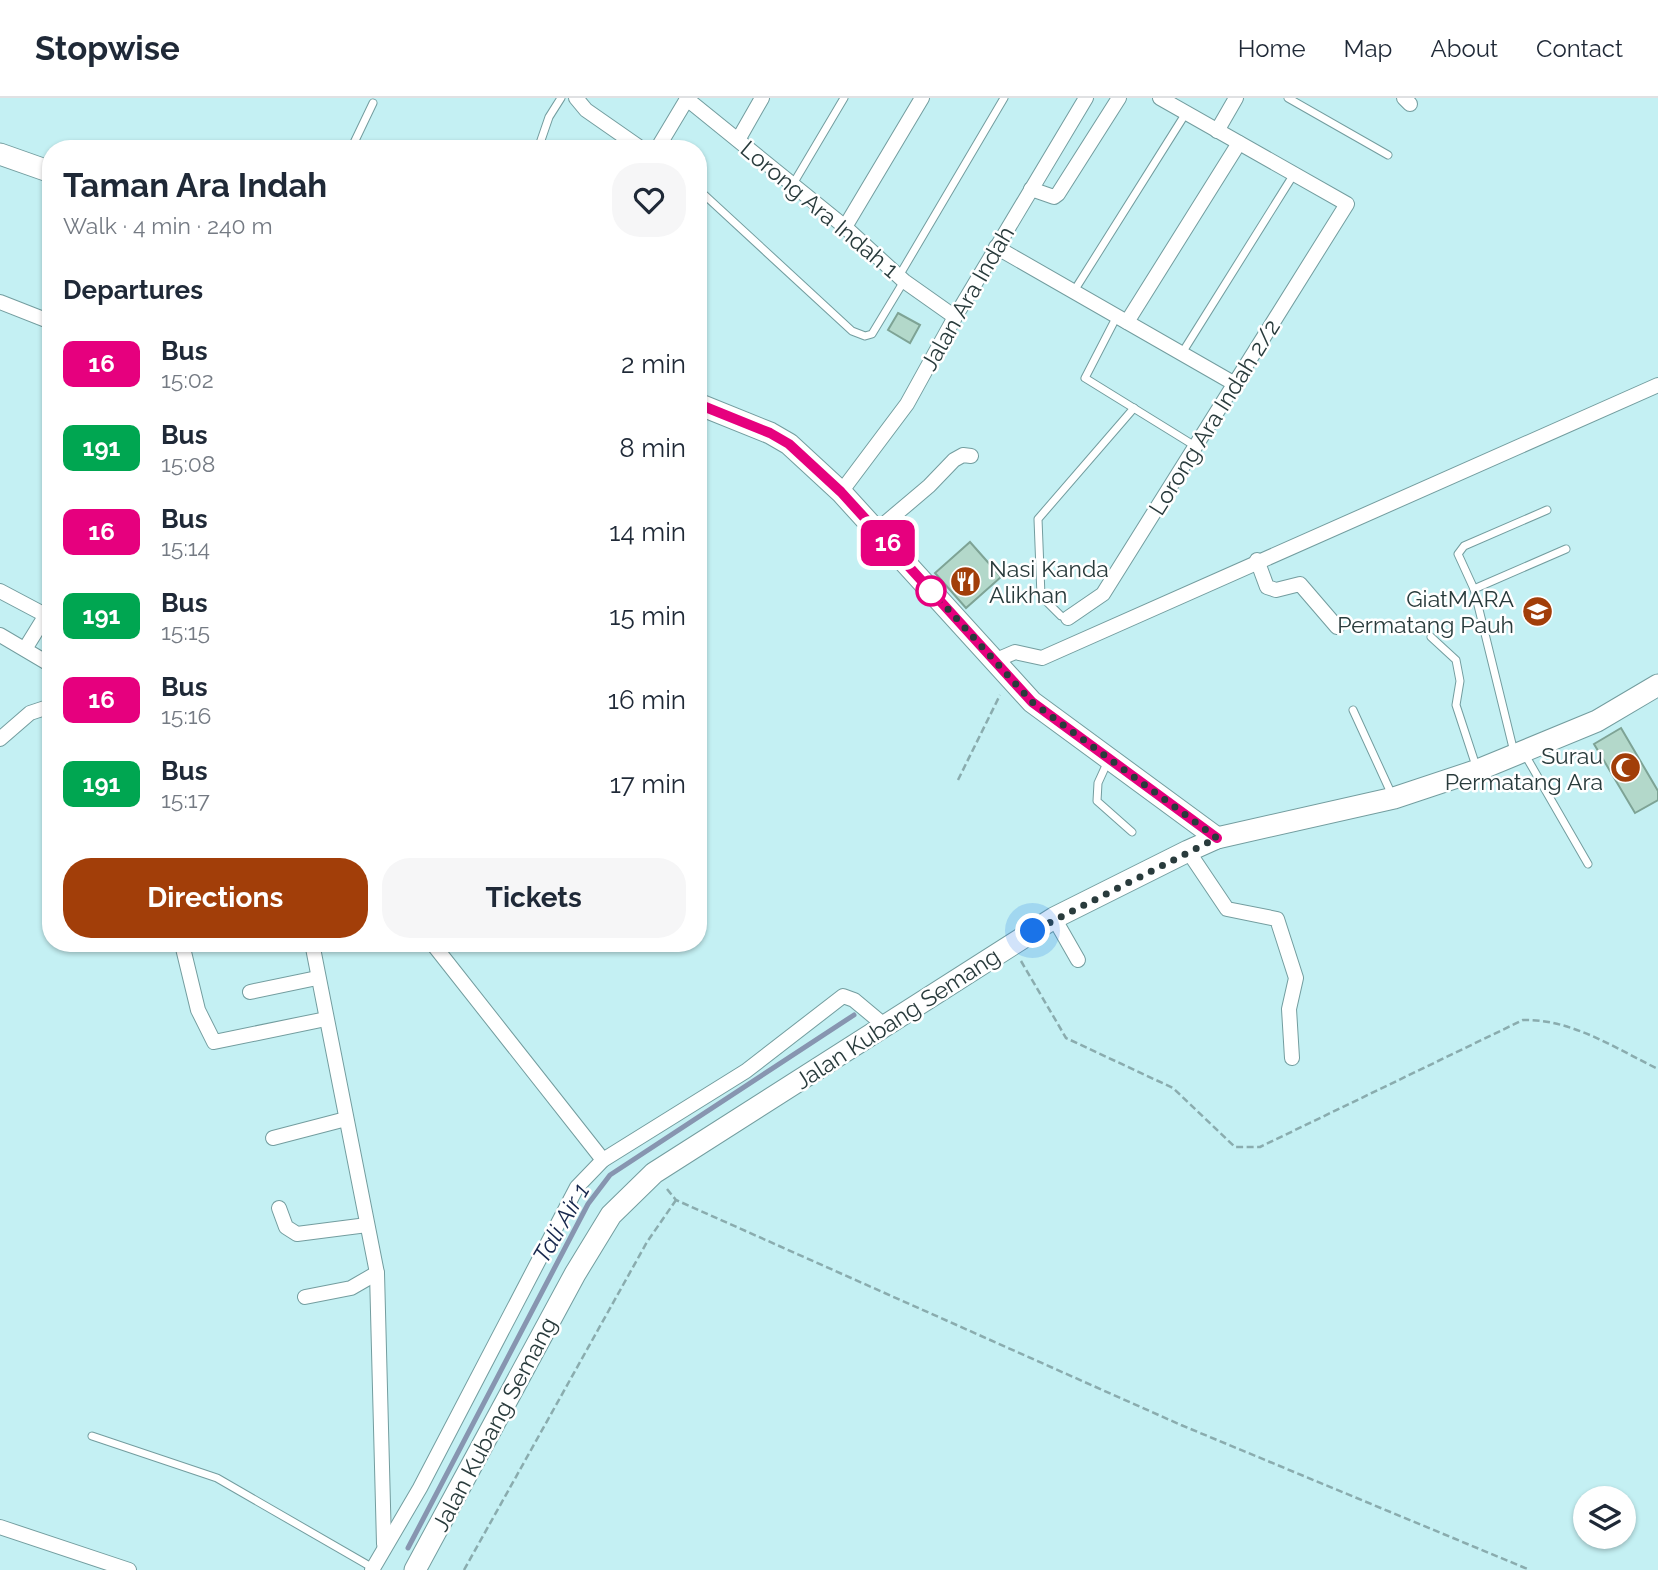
<!DOCTYPE html>
<html lang="en">
<head>
<meta charset="utf-8">
<style>
  body { margin:0; font-family:Raleway,sans-serif; background:#f6f6f7; color:#1f2937; height:100vh; display:flex; flex-direction:column; font-size:26px; white-space:nowrap }
  * { box-sizing:border-box; margin:0 }
  p { font-size:23px; color:#747a83 }
  .icon { flex:none; width:38px; height:38px; fill:none; stroke:currentColor; stroke-width:2; stroke-linecap:round; stroke-linejoin:round }
  .map { position:relative; flex:1; overflow:hidden }
  .drawer { position:absolute; left:42px; top:42px; width:665px; height:812px; display:flex; flex-direction:column; background:#fff; border-radius:28px; box-shadow:0 2px 5px #0004 }
  .drawer>* { flex:none }
  .badge { padding:0 14px; border-radius:10px; font-size:24px; line-height:46px }
  .buttons { position:absolute; left:1573px; top:1388px; display:grid; gap:14px }
  .buttons a { display:grid; place-items:center; width:63px; height:63px; border-radius:50%; background:#fff; box-shadow:0 2px 5px #0004; font-size:35px }
  .you { position:absolute; width:35px; height:35px; margin:-18px; border:5px solid #fff; border-radius:50%; background:#1a73e8; box-shadow:0 0 0 10px #1a73e833 }
  .map>.badge { position:absolute; translate:-50% -50%; box-shadow:0 0 0 4px #fff }
  h2 { padding:0 21px; font-size:26px; line-height:63px }
  .round { display:grid; place-items:center; flex:none; width:74px; height:74px; border-radius:28px; background:#f6f6f7 }
  .headline { display:flex; align-items:center; justify-content:space-between; height:119px; padding:0 21px }
  h1 { font-size:33px; font-weight:700; line-height:52px }
  .action { display:flex; gap:14px; margin-top:auto; padding:14px 21px }
  .action a { flex:1; height:80px; border-radius:28px; background:#a23e09; color:#fff; font-size:28px; font-weight:700; line-height:80px; text-align:center }
  .action a+a { background:#f6f6f7; color:#1f2937 }
  ul { padding:0; list-style:none }
  li { display:flex; align-items:center; gap:21px; height:84px; padding:0 21px }
  li div { flex:1 }
  li b { display:block; font-size:26px }
  li em { font-style:normal }
  li .badge { min-width:77px; font-weight:700; text-align:center }
  header { display:flex; align-items:center; gap:42px; box-sizing:border-box; height:98px; padding:0 35px; background:#fff; border-bottom:2px solid #e0e1e3 }
  header strong { font-size:33px }
  nav { display:flex; gap:38px; margin-inline-start:auto; font-size:24px }
  .map>svg:first-child { display:block }
</style>
</head>
<body>
<header>
<strong>Stopwise</strong>
<nav><a>Home</a><a>Map</a><a>About</a><a>Contact</a></nav>
</header>
<div class="map">
<svg width="1658" height="1472" viewBox="0 0 1658 1472">
  <rect width="100%" height="100%" fill="#c4f0f3"/>
  <g fill="none" stroke-linecap="round" stroke-linejoin="round">
    <!-- stream -->
    <polyline stroke="#8795b0" stroke-width="5" points="408,1450 588,1106 610,1077 854,917"/>
  </g>
  <!-- building -->
  <g fill="#b3d8ca" stroke="#7ea395" stroke-width="2">
    <polygon points="898,215 920,227 910,245 888,232"/>
    <polygon points="970,444 1001,479 966,510 935,475"/>
    <polygon points="1621,630 1658,693 1658,702 1635,715 1594,646"/>
  </g>
  <g fill="none" stroke-linecap="round" stroke-linejoin="round">
    <defs>
      <g id="service">
        <polyline points="1288,0 1388,57"/>
        <polyline points="351,51 373,5"/>
        <polyline points="538,51 549,19 561,0"/>
        <polyline points="793,86 844,0"/>
        <polyline points="698,91 852,233 865,238 872,236 904,183"/>
        <polyline points="899,178 1004,0"/>
        <polyline points="1074,193 1186,15"/>
        <polyline points="1117,218 1085,280 1195,348"/>
        <polyline points="1182,255 1294,76"/>
        <polyline points="1474,491 1566,451"/>
        <polyline points="1068,520 1061,518 1041,498 1038,421 1134,310"/>
        <polyline points="1431,539 1456,562 1460,583 1456,607 1477,671"/>
        <polyline points="1353,612 1392,697"/>
        <polyline points="1514,654 1474,491 1458,456 1464,448 1547,412"/>
        <polyline points="1524,655 1588,766"/>
        <polyline points="1108,663 1098,685 1097,703 1132,734"/>
        <polyline points="92,1338 217,1380 373,1470"/>
      </g>
      <g id="minor">
        <polyline points="576,0 586,12 642,51"/>
        <polyline points="1404,0 1410,6"/>
        <polyline points="1217,33 1236,0"/>
        <polyline points="738,42 762,0"/>
        <polyline points="657,51 687,1 845,129 904,183 955,219"/>
        <polyline points="1031,91 1054,99 1058,96 1119,0"/>
        <polyline points="845,129 922,0"/>
        <polyline points="996,149 1235,286"/>
        <polyline points="0,204 51,224"/>
        <polyline points="1127,224 1239,45"/>
        <polyline points="841,394 907,306 955,219 1086,0"/>
        <polyline points="877,432 929,388 954,362 963,357 971,358"/>
        <polyline points="1257,462 1267,489 1276,492 1300,486 1337,529"/>
        <polyline points="0,493 51,520"/>
        <polyline points="1068,520 1103,496 1347,106 1160,0"/>
        <polyline points="0,537 51,567"/>
        <polyline points="25,551 46,517"/>
        <polyline points="994,563 1015,554 1042,560 1658,287"/>
        <polyline points="0,641 30,615 51,608"/>
        <polyline points="1188,753 1227,811 1277,821 1296,880 1289,911 1292,960"/>
        <polyline points="1054,820 1078,862"/>
        <polyline points="312,845 377,1175 384,1446"/>
        <polyline points="432,845 603,1062"/>
        <polyline points="182,846 198,912 214,944 326,921"/>
        <polyline points="250,894 317,880"/>
        <polyline points="273,1040 346,1021"/>
        <polyline points="279,1110 286,1129 297,1136 367,1127"/>
        <polyline points="305,1199 351,1190 377,1175"/>
        <polyline points="0,1429 129,1472"/>
        <polyline points="372,1472 420,1390 577,1089 603,1062 746,973 843,898 854,902 884,927"/>
      </g>
      <g id="secondary">
        <polyline points="0,56 51,74"/>
        <polyline points="698,306 770,335 789,346 841,394 1032,604 1217,740"/>
        <polyline points="415,1472 575,1176 611,1117 654,1075 1054,820 1188,753 1217,740 1394,700 1478,672 1597,623 1658,587"/>
      </g>
    </defs>
    <!-- service casing -->
    <use href="#service" stroke="#739d9f" stroke-width="9"/>
    <!-- minor casing -->
    <use href="#minor" stroke="#739d9f" stroke-width="16"/>
    <!-- secondary casing -->
    <use href="#secondary" stroke="#739d9f" stroke-width="23"/>
    <!-- path -->
    <g stroke="#8aacae" stroke-width="2.5" stroke-dasharray="7 3.5" stroke-linecap="butt">
      <polyline points="958,682 1000,597"/>
      <path d="M1021,863L1066,940L1173,990L1235,1049H1260L1523,922C1572,921 1615,950 1658,971"/>
      <polyline points="667,1091 676,1102 1181,1327 1530,1472"/>
      <polyline points="464,1472 647,1144 676,1102"/>
    </g>
    <!-- service -->
    <use href="#service" stroke="#fff" stroke-width="7"/>
    <!-- minor -->
    <use href="#minor" stroke="#fff" stroke-width="14"/>
    <!-- secondary -->
    <use href="#secondary" stroke="#fff" stroke-width="21"/>
  </g>
  <g fill="none" stroke-linecap="round" stroke-linejoin="round">
    <defs>
      <polyline id="line" points="698,306 770,335 789,346 841,394 1032,604 1217,740"/>
    </defs>
    <!-- line casing -->
    <use href="#line" stroke="#fff" stroke-width="16"/>
    <!-- line -->
    <use href="#line" stroke="#e6007e" stroke-width="10"/>
    <!-- walk -->
    <polyline stroke="#293b3c" stroke-width="7" stroke-dasharray="0 12.6" points="931,493 927,488 1032,604 1217,740 1033,833"/>
  </g>
  <!-- icons -->
  <defs>
    <symbol id="restaurant-disc" viewBox="-11 -11 22 22"><circle r="9.5" fill="#a23e09" stroke="#fff"/><path d="M-5-6h1v4h1v-4h1v4h1v-4h1v5L-1.5 .5V6h-2V.5L-5-1ZM5-6V6H3V1.5H1.5Q1.5-4 5-6Z" fill="#fff"/></symbol>
    <symbol id="university-disc" viewBox="-11 -11 22 22"><circle r="9.5" fill="#a23e09" stroke="#fff"/><path d="M0-5L7-2L0 1L-7-2ZM-4 1L0 2.5L4 1V4Q0 6-4 4Z" fill="#fff"/></symbol>
    <symbol id="mosque-disc" viewBox="-11 -11 22 22"><circle r="9.5" fill="#a23e09" stroke="#fff"/><path d="M3.5-4.9A6 6 0 1 0 3.5 4.9A5 5 0 1 1 3.5-4.9Z" fill="#fff"/></symbol>
  </defs>
  <g fill-rule="evenodd">
    <use href="#restaurant-disc" x="948" y="466" width="35" height="35"/>
    <use href="#university-disc" x="1520" y="496" width="35" height="35"/>
    <use href="#mosque-disc" x="1608" y="652" width="35" height="35"/>
  </g>
  <!-- markers -->
  <circle fill="#fff" stroke="#e6007e" stroke-width="3.5" cx="931" cy="493" r="14"/>
  <g text-anchor="middle" dominant-baseline="central" stroke-width="5" stroke-linejoin="round" paint-order="stroke">
    <!-- street labels -->
    <g font-size="23" fill="#293b3c" stroke="#fff">
      <text transform="translate(820 111) rotate(40)">Lorong Ara Indah 1</text>
      <text transform="translate(967 200) rotate(-60)">Jalan Ara Indah</text>
      <text transform="translate(1214 319) rotate(-58)">Lorong Ara Indah 2/2</text>
      <text transform="translate(897 920) rotate(-33)">Jalan Kubang Semang</text>
      <text transform="translate(494 1326) rotate(-62)">Jalan Kubang Semang</text>
    </g>
    <!-- poi labels -->
    <g font-size="23" fill="#293b3c" stroke="#fff" text-anchor="end">
      <text x="989" y="470" text-anchor="start">Nasi Kanda<tspan x="989" dy="26">Alikhan</tspan></text>
      <text x="1514" y="500">GiatMARA<tspan x="1514" dy="26">Permatang Pauh</tspan></text>
      <text x="1603" y="657">Surau<tspan x="1603" dy="26">Permatang Ara</tspan></text>
    </g>
    <!-- water labels -->
    <g font-size="24" font-style="italic" fill="#17274d" stroke="#fff">
      <text transform="translate(561 1125) rotate(-60)">Tali Air 1</text>
    </g>
  </g>
</svg>
<div class="buttons">
<a><svg class="icon" aria-label="layers" viewBox="0 0 24 24"><path d="M12 4l9 5-9 5-9-5zM3 14l9 5 9-5"/></svg></a>
</div>
<div class="you" style="left:1033px;top:833px"></div>
<b class="badge" style="left:888px;top:445px;background:#e6007e;color:#fff">16</b>
<section class="drawer">
<div class="headline"><div><h1>Taman Ara Indah</h1><p>Walk · 4 min · 240 m</p></div><a class="round"><svg class="icon" aria-label="heart" viewBox="0 0 24 24"><path d="M12 20l-8-8c-3-5 5-10 8-4 3-6 11-1 8 4z"/></svg></a></div>
<h2>Departures</h2>
<ul>
<li><span class="badge" style="background:#e6007e;color:#fff">16</span><div><b>Bus</b><p>15:02</p></div><em>2 min</em></li>
<li><span class="badge" style="background:#00a651;color:#fff">191</span><div><b>Bus</b><p>15:08</p></div><em>8 min</em></li>
<li><span class="badge" style="background:#e6007e;color:#fff">16</span><div><b>Bus</b><p>15:14</p></div><em>14 min</em></li>
<li><span class="badge" style="background:#00a651;color:#fff">191</span><div><b>Bus</b><p>15:15</p></div><em>15 min</em></li>
<li><span class="badge" style="background:#e6007e;color:#fff">16</span><div><b>Bus</b><p>15:16</p></div><em>16 min</em></li>
<li><span class="badge" style="background:#00a651;color:#fff">191</span><div><b>Bus</b><p>15:17</p></div><em>17 min</em></li>
</ul>
<div class="action"><a>Directions</a><a>Tickets</a></div>
</section>
</div>
</body>
</html>
